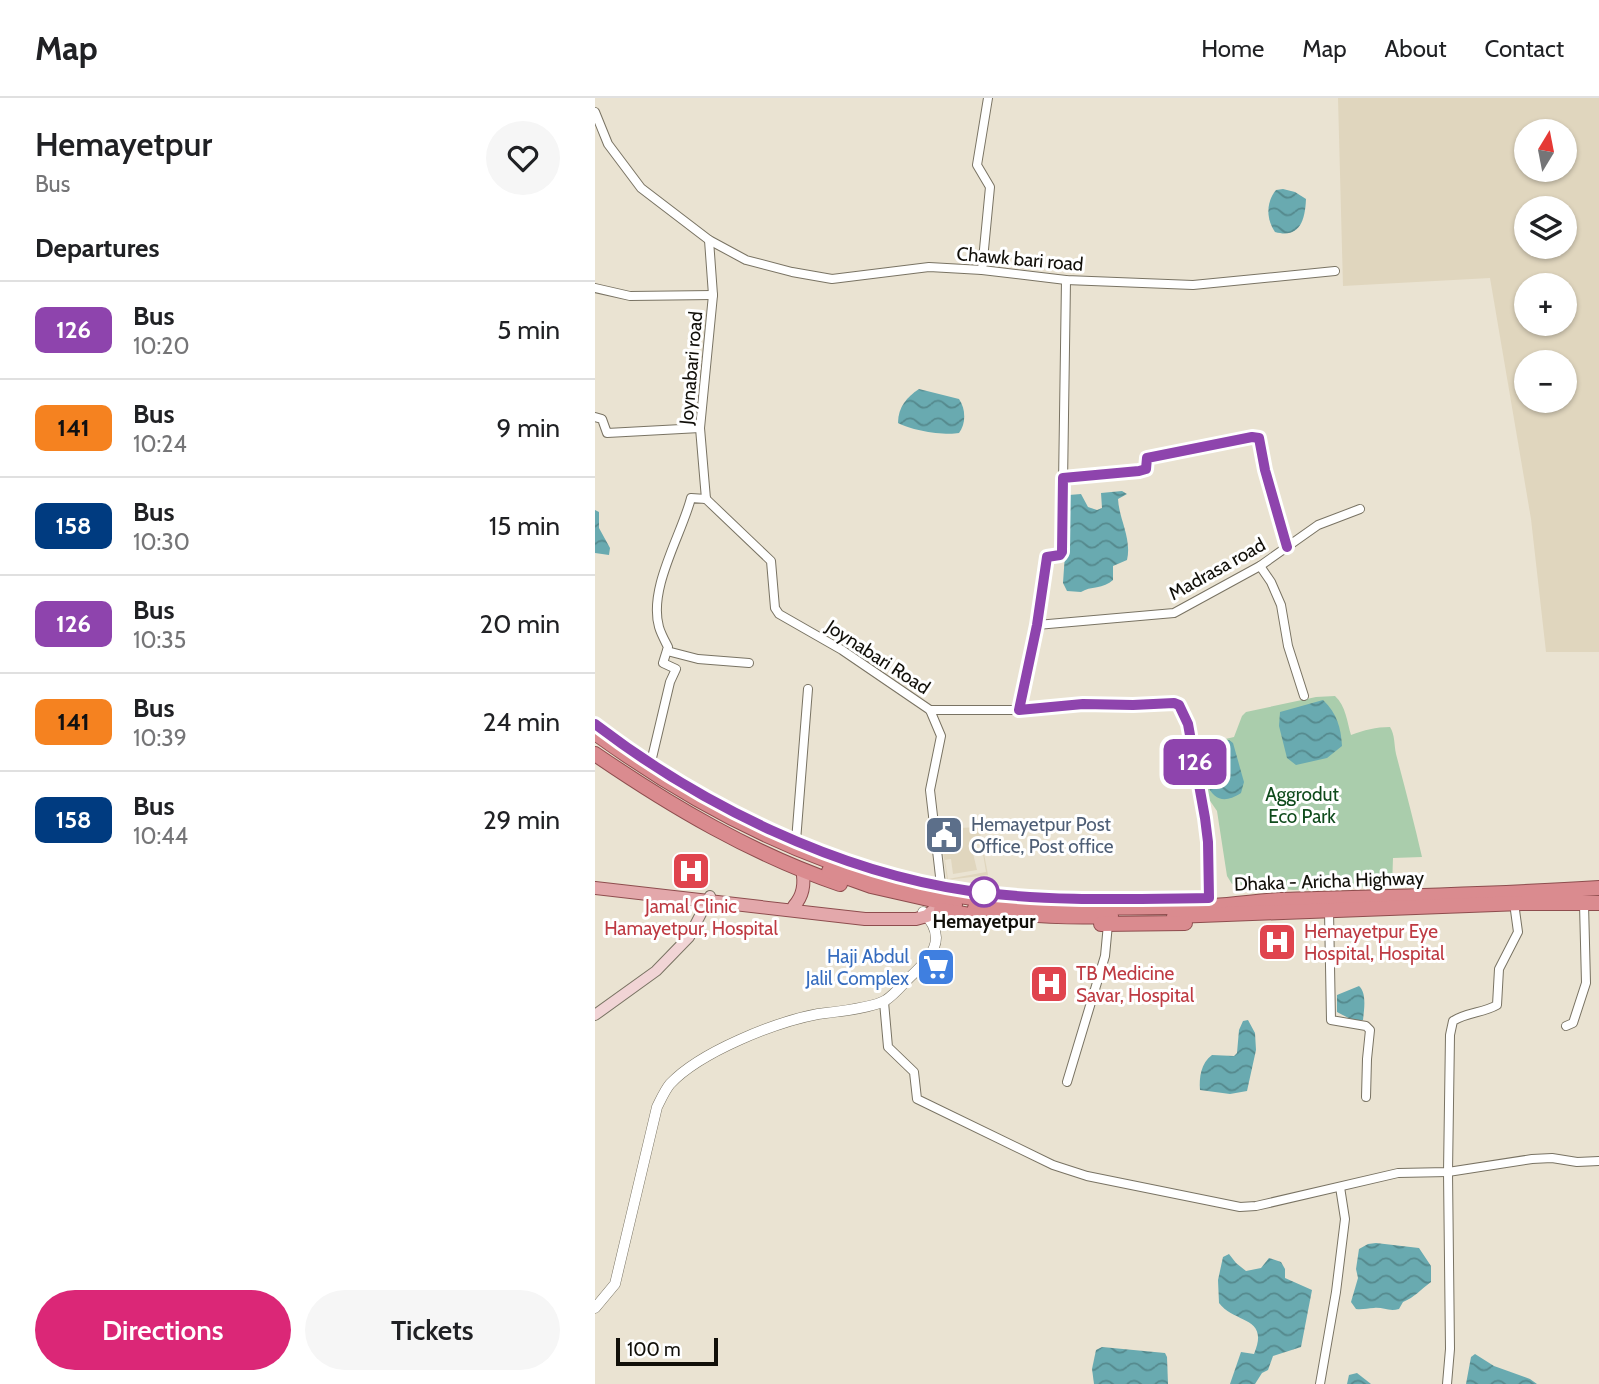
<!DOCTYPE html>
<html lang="en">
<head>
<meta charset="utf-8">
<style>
  body { margin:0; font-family:Cabin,sans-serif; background:#f6f6f6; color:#202124; height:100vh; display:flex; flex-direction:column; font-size:26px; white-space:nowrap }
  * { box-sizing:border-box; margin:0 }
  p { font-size:23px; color:#757577 }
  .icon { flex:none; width:38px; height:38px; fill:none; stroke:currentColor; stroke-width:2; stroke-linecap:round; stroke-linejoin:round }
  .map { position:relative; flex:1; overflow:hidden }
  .panel { display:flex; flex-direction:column; background:#fff; width:595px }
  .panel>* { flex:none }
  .badge { padding:0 14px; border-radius:10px; font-size:24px; line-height:46px }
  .needle { width:46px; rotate:10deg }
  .buttons { position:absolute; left:919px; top:21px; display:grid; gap:14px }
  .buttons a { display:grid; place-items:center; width:63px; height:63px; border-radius:50%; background:#fff; box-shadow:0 2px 5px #0004; font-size:35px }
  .scale { position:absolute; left:21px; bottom:18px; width:102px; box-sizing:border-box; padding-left:7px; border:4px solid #110f09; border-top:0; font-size:19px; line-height:24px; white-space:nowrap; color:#110f09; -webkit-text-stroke:5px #fff; paint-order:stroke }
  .map>.badge { position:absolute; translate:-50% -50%; box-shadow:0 0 0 4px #fff }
  h2 { padding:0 35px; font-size:26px; line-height:63px }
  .round { display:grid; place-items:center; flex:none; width:74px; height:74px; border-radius:37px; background:#f6f6f6 }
  .summary { display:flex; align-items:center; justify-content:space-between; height:119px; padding:0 35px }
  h1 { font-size:33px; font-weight:600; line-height:52px }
  .cta { display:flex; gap:14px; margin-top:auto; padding:14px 35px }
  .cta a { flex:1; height:80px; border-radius:42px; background:#db2777; color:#fff; font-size:28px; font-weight:600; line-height:80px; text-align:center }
  .cta a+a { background:#f6f6f6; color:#202124 }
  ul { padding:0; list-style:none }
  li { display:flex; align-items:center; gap:21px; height:98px; padding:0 35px; border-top:2px solid #e0e0e0 }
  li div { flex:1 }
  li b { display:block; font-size:26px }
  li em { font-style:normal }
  li .badge { min-width:77px; font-weight:700; text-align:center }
  header { display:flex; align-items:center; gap:42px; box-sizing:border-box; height:98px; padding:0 35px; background:#fff; border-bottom:2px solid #e0e0e0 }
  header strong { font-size:33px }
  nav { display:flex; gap:38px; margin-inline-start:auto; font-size:24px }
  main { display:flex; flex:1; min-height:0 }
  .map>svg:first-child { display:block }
</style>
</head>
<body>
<header>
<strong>Map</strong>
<nav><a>Home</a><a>Map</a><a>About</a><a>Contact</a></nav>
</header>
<main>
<section class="panel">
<div class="summary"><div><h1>Hemayetpur</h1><p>Bus</p></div><a class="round"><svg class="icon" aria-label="heart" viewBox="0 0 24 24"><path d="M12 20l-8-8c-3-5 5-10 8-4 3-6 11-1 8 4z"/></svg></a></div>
<h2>Departures</h2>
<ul>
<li><span class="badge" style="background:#8e44ad;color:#fff">126</span><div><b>Bus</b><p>10:20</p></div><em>5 min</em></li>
<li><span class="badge" style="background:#f58220;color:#111">141</span><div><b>Bus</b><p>10:24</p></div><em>9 min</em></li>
<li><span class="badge" style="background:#003b80;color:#fff">158</span><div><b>Bus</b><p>10:30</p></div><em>15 min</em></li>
<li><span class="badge" style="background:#8e44ad;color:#fff">126</span><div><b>Bus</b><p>10:35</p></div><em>20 min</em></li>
<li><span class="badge" style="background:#f58220;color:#111">141</span><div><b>Bus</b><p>10:39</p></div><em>24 min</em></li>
<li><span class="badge" style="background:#003b80;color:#fff">158</span><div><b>Bus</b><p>10:44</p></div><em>29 min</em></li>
</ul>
<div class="cta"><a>Directions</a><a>Tickets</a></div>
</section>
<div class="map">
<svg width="1004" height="1286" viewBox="0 0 1004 1286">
  <defs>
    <pattern id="water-waves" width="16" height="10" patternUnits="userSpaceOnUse" patternTransform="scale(1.75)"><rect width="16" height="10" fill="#69aab0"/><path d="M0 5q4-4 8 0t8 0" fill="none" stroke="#55898d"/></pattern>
  </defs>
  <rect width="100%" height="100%" fill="#eae3d2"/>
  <!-- built -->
  <g fill="#e0d6be" fill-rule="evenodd">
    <path d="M743,0H1004V554H951L936,421L895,180L748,188ZM931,33H970V72H931ZM931,110H970V149H931ZM931,187H970V226H931ZM931,264H970V303H931Z"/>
    <path d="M384,729L393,777L352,782L345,731ZM386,744L391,774L353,781L350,762L356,761L358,776L382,772L376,747Z"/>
  </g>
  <!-- park -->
  <path fill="#aacdac" d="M740,598C751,608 752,624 756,637C769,632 781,629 795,629C800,637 799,646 801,656C810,690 819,724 827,759L798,760L797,788L698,792L637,786L632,778L622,713L611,697L606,678L604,653L613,645L639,639L647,618L651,614L721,599Z"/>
  <!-- water -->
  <g fill="url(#water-waves)">
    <path d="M688,91L700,94L711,101C710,122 705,141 680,134C671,121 671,104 681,92Z"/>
    <path d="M324,291L364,301C371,311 371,326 364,335C349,338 315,332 303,325C303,309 312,299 324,291Z"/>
    <path d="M527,393L532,396L523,401C524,421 537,441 532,462L518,468V482C509,491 495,488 486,494L472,493L468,485L474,397L486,396L493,409L502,412L507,410L506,395Z"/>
    <polygon points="0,412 4,414 4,430 15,450 14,457 0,455"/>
    <path d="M728,602C742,615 746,630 747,648L732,660L701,667L692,660L684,628L685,614Z"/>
    <path d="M634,642L638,645L649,684L646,695C613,717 607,675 606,652L610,647Z"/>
    <path d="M764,888C772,895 769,912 768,922C758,924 750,918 742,914V897Z"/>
    <path d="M653,922L660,935L661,952L652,993L635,996L605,992C604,979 606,965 617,957L639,958L642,955L644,932L648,923Z"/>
    <path d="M781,1145L824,1150L836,1168V1184C825,1192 820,1199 808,1204L804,1211C794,1214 788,1209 779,1210C772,1210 768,1212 761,1211L756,1204L763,1180L761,1171L764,1151L773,1146Z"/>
    <path d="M634,1156L641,1165L651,1173L666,1170L674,1160L686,1164L690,1171V1180L717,1192L706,1249L678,1258L673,1272L667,1275L660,1286H635L646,1254L659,1256C675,1218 640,1226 624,1205L623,1182L628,1159Z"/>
    <polygon points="507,1249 570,1255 572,1259 573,1286 499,1286 497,1271 501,1252"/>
    <polygon points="880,1256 899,1268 935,1281 942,1286 871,1286 876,1259"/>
    <polygon points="762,1275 776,1286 752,1286 754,1277"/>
  </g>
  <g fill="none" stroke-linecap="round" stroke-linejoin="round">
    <defs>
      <g id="minor">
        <polyline points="0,14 13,46 46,90 114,142 151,162 197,174 237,181 334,169 387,172 471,182 598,187 740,173"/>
        <polyline points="387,172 395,89 382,67 393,0"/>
        <polyline points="0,190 35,198 118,197"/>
        <polyline points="0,319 7,321 12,335 105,330"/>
        <polyline points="468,380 544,373 551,371 552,360 657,339 664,340 670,372 693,449"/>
        <polyline points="111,401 176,463 180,510 184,516 247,552 335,612 346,638 335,692 346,787"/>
        <polyline points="111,401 105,330 118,197 114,142"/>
        <polyline points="665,468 676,484 686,507 693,548 709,598"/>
        <polyline points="442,527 579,515 665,468 723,427 765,411"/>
        <polyline points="72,553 103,561 154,565"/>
        <polyline points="335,612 423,612 488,606 583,606 593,626 609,720 613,744 614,800"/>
        <polyline points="423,612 442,527 452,459 465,457 467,454 471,182"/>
        <path d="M56,664L75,584L81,571L68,565L73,549C70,543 66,536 64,529C53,490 87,436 96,400L111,401"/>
        <polyline points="201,743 213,591"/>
        <polyline points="734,813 736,922 771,928 775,932 772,961 771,999"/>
        <polyline points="289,904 293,949 319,974 322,1001 458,1067 492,1078 645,1109 661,1108 803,1075 853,1074 937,1061 957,1060 982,1064 1004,1063"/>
        <polyline points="971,928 978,925 991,885 989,806"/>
        <polyline points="472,984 510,858 513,826"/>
        <polyline points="725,1286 741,1194 750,1121 745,1089"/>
        <path d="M852,1286L855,1251L853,1074L855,937L858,923C872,914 888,915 902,907L904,871L923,834L919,805"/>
      </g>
      <path id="tertiary" d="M0,1210L20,1186L62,1009C66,1001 70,992 75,986C105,954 180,924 223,916C239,914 279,910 291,902C299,897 307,887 314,880C335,860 355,841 328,814"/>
      <polyline id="secondary" points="0,917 61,873 94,839 115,798"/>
      <g id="primary">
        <polyline points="0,790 270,821 321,821 332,818 340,811"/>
        <path d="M199,808C208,798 210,785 207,772"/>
      </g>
      <g id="trunk">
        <path d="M0,635C127,727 274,796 432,806C494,811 556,810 618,808C641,807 663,803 686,802C792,799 898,797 1004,790"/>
        <path d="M0,656C76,708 157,756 245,786"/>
        <polyline points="234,773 276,788 360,807"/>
        <path d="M380,810C425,817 470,820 516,818"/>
        <polyline points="346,812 391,820"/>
        <polyline points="579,818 927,805 1004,805"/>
        <polyline points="506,826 590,825"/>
      </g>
    </defs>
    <!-- minor casing -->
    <use href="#minor" stroke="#797363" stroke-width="10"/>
    <!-- tertiary casing -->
    <use href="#tertiary" stroke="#797363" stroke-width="11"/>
    <!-- secondary casing -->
    <use href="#secondary" stroke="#797363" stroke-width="12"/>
    <!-- primary casing -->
    <use href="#primary" stroke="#8e4d4e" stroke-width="14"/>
    <!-- trunk casing -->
    <use href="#trunk" stroke="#8e4d4e" stroke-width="16"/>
    <!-- minor -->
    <use href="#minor" stroke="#fff" stroke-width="8"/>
    <!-- tertiary -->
    <use href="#tertiary" stroke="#fff" stroke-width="10"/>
    <!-- secondary -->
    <use href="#secondary" stroke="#f1d4d5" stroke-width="10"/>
    <!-- primary -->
    <use href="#primary" stroke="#e3a8ab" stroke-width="12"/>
    <!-- trunk -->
    <use href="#trunk" stroke="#da8b8f" stroke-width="14"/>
  </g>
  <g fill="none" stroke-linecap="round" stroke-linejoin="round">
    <defs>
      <path id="line" d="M0,626C106,707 242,774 375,793C454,804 534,801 614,800L613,744L610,720L593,626L584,607L579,605L538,607L488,606L424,612L442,527L452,459L465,457L467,454L468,380L544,373L551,371L552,360L657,339L664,340L670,372L692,449"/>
    </defs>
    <!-- line casing -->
    <use href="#line" stroke="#fff" stroke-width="16"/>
    <!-- line -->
    <use href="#line" stroke="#8e44ad" stroke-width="10"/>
  </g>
  <!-- icons -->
  <defs>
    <symbol id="civic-square" viewBox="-11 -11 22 22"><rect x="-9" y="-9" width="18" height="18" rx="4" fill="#5c6f8a" stroke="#fff"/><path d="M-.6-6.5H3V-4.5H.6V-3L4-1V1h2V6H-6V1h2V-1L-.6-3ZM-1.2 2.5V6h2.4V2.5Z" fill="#fff"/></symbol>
    <symbol id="hospital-square" viewBox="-11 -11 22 22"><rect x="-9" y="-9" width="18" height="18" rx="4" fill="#e0444e" stroke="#fff"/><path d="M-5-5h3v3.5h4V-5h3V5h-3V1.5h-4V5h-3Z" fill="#fff"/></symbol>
    <symbol id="supermarket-square" viewBox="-11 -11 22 22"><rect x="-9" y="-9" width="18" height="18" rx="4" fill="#3f7fe0" stroke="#fff"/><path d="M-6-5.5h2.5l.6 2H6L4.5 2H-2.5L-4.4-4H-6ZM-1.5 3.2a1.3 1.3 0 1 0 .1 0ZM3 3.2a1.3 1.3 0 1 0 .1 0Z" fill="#fff"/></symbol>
  </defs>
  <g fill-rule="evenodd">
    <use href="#civic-square" x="327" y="715" width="44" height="44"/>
    <use href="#hospital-square" x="74" y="751" width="44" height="44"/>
    <use href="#hospital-square" x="660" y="822" width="44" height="44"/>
    <use href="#supermarket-square" x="319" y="847" width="44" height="44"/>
    <use href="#hospital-square" x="432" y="864" width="44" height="44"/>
  </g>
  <!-- markers -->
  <circle fill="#fff" stroke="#8e44ad" stroke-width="3.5" cx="389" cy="794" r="14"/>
  <g text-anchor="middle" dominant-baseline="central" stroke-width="6" stroke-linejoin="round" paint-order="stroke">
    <!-- street labels -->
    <g font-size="19" fill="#110f09" stroke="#fff">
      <text transform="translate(425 161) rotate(5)">Chawk bari road</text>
      <text transform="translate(96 270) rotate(-85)">Joynabari road</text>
      <text transform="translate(622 471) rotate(-29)">Madrasa road</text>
      <text transform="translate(283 559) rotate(33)">Joynabari Road</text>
      <text transform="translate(734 783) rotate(-2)">Dhaka - Aricha Highway</text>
    </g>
    <!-- park labels -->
    <g font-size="19" fill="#0f4b1c" stroke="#fff">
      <text x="707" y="696">Aggrodut<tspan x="707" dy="22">Eco Park</tspan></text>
    </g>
    <!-- service labels -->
    <g font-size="19" fill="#4e5e75" stroke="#fff" text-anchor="start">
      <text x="376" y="726">Hemayetpur Post<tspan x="376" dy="22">Office, Post office</tspan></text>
    </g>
    <!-- health labels -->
    <g font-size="19" fill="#be3a42" stroke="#fff" text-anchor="start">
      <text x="96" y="808" text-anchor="middle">Jamal Clinic<tspan x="96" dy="22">Hamayetpur, Hospital</tspan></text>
      <text x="709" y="833">Hemayetpur Eye<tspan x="709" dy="22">Hospital, Hospital</tspan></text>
      <text x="481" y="875">TB Medicine<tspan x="481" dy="22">Savar, Hospital</tspan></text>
    </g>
    <!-- stop labels -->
    <g font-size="19" font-weight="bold" fill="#110f09" stroke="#fff">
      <text x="389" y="823">Hemayetpur</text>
    </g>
    <!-- shop labels -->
    <g font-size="19" fill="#366cbe" stroke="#fff" text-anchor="end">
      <text x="314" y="858">Haji Abdul<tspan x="314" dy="22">Jalil Complex</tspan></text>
    </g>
  </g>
</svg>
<div class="buttons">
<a><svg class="needle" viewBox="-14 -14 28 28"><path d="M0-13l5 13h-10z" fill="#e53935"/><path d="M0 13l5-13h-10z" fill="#757577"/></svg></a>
<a><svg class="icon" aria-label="layers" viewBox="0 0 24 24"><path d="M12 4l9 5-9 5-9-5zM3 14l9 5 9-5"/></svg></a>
<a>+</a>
<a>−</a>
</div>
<div class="scale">100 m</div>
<b class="badge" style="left:600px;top:664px;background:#8e44ad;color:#fff">126</b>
</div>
</main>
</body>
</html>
